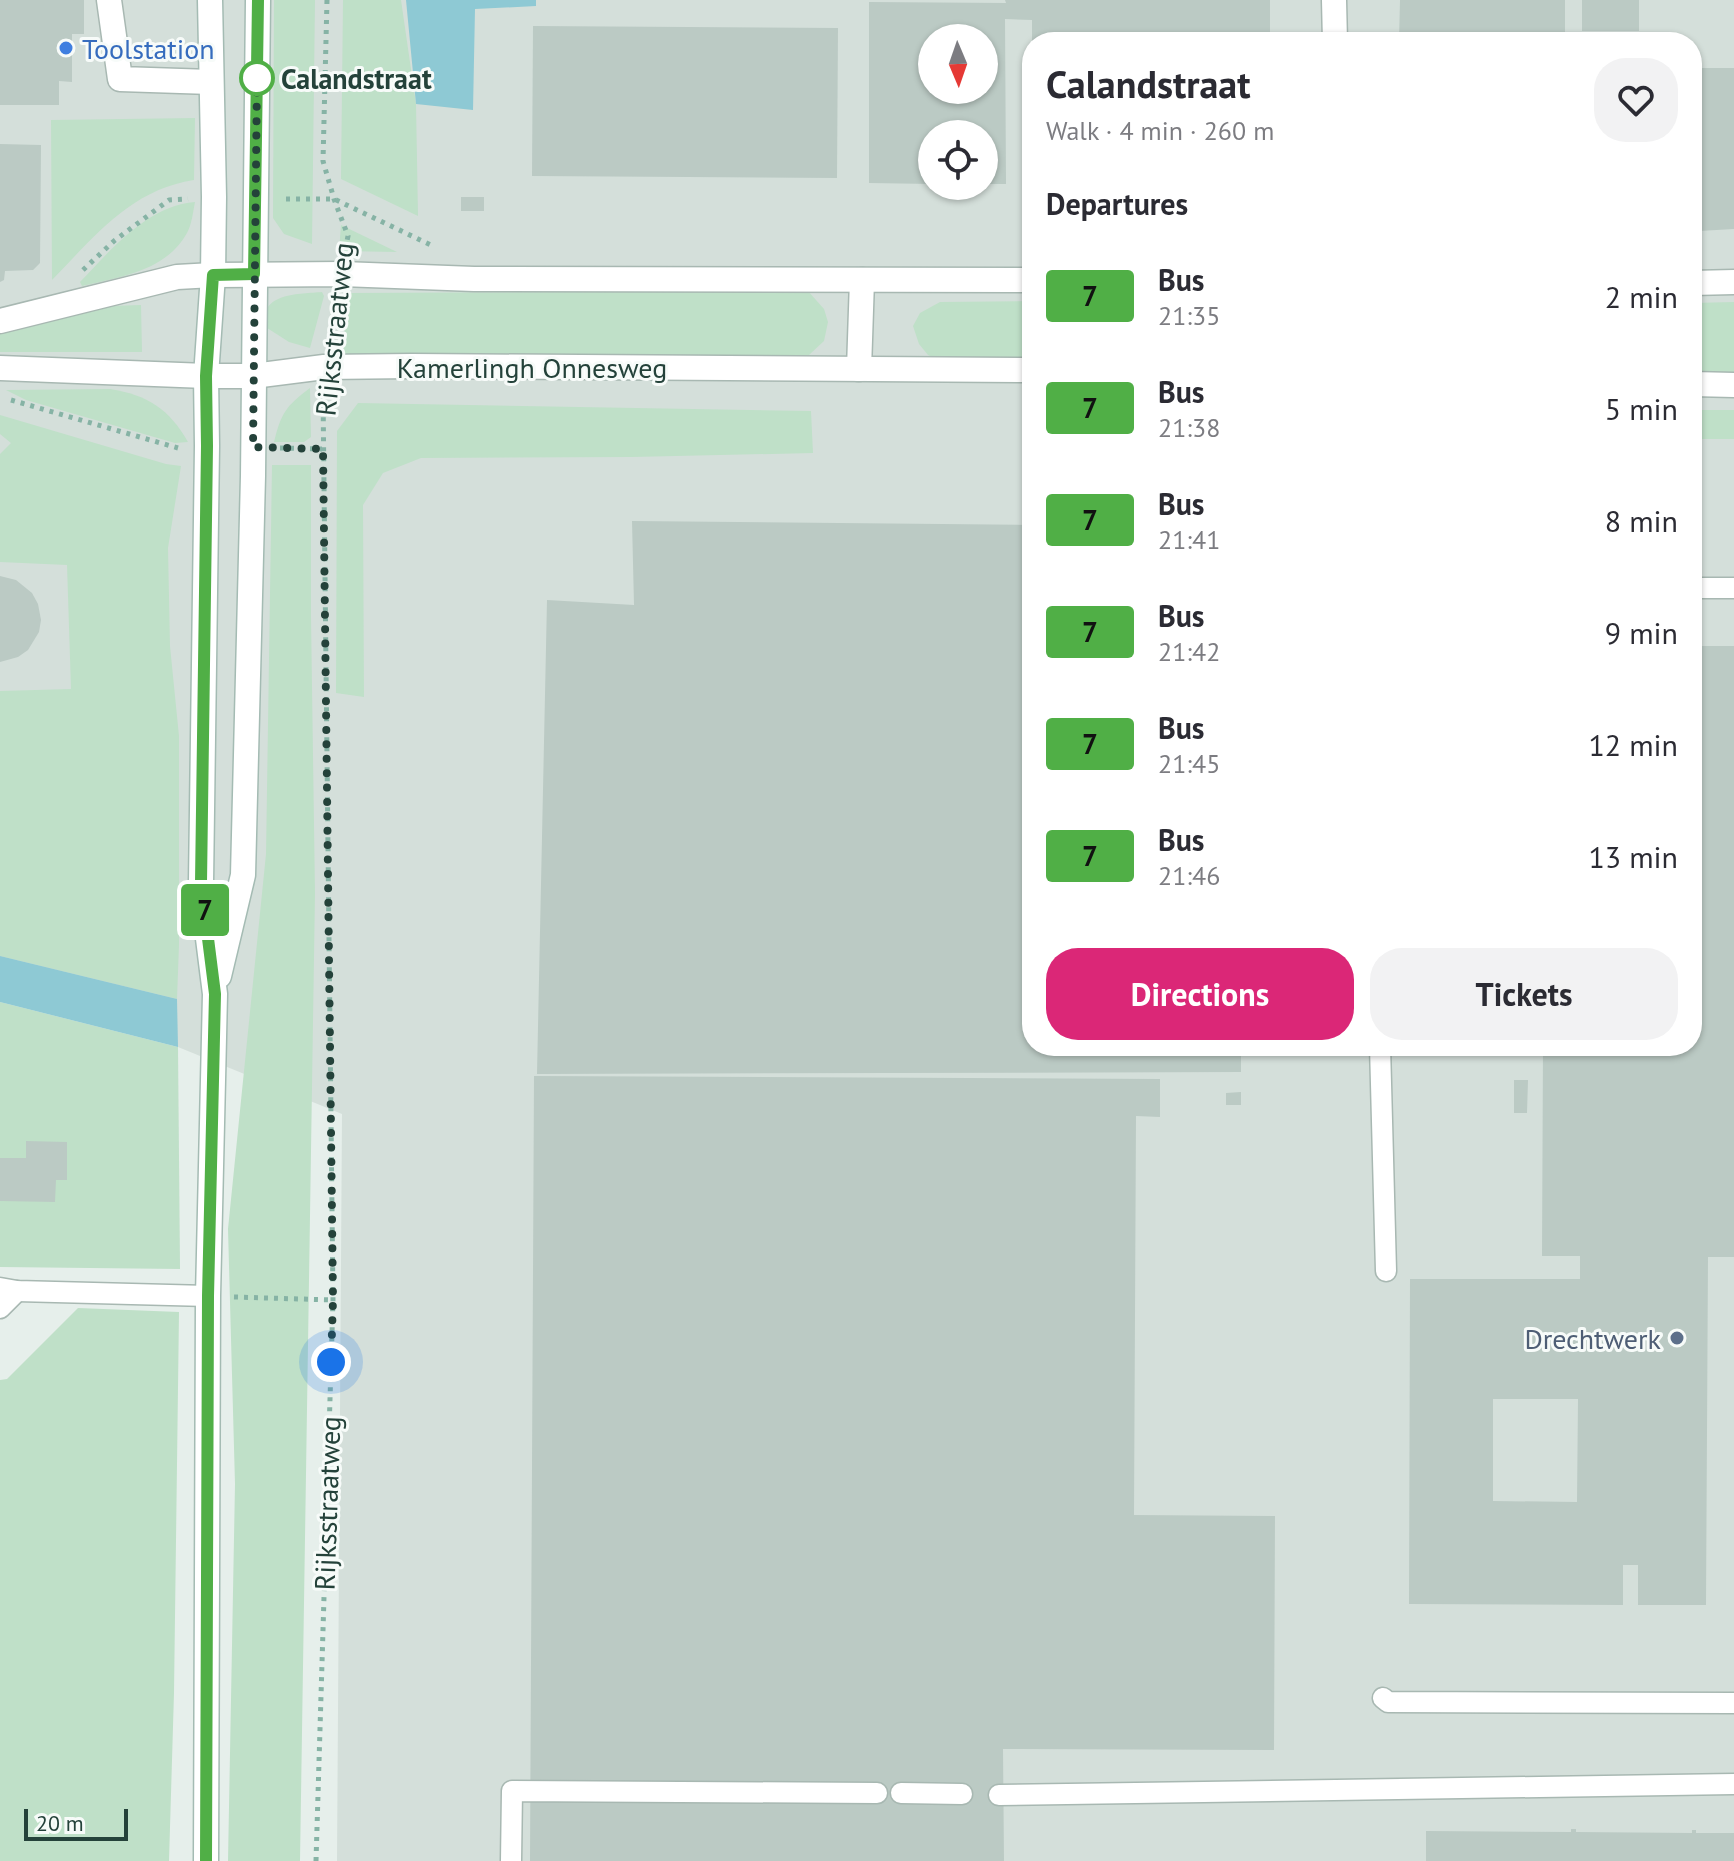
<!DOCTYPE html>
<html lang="en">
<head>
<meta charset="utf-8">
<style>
  body { margin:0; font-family:"PT Sans",sans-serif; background:#f2f2f3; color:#2b2b33; height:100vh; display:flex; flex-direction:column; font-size:30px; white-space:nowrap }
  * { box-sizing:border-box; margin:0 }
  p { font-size:26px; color:#7c7c81 }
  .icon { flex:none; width:44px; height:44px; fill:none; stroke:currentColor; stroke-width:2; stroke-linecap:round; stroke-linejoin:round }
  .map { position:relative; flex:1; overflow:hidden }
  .panel { position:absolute; left:1022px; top:32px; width:680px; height:1024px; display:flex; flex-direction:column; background:#fff; border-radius:32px; box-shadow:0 2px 6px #0004 }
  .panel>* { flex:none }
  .badge { padding:0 16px; border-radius:6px; font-size:28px; line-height:52px }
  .needle { width:52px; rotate:178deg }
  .fabs { position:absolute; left:918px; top:24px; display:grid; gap:16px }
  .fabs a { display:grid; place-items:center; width:80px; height:80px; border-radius:50%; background:#fff; box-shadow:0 2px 6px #0004; font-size:40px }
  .scale { position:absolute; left:24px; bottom:20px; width:104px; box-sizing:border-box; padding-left:8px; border:4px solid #24423a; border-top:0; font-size:22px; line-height:28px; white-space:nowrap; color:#24423a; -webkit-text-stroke:6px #f7fbf9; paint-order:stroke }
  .you { position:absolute; width:40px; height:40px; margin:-20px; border:6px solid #fff; border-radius:50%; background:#1a73e8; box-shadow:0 0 0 12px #1a73e833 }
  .map>.badge { position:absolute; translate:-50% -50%; box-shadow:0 0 0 4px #fff }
  h2 { padding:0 24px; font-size:30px; line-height:72px }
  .round { display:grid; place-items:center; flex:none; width:84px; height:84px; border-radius:32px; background:#f2f2f3 }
  .summary { display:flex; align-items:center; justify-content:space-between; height:136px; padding:0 24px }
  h1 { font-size:38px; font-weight:700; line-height:60px }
  .primary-button { display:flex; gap:16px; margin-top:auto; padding:16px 24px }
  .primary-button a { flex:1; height:92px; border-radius:32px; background:#db2777; color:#fff; font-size:32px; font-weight:700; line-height:92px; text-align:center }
  .primary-button a+a { background:#f2f2f3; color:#2b2b33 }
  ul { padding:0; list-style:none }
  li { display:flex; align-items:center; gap:24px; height:112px; padding:0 24px }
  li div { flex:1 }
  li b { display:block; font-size:30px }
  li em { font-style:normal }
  li .badge { min-width:88px; font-weight:700; text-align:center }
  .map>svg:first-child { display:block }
</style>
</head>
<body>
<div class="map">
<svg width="1734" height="1861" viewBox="0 0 1734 1861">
  <rect width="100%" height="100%" fill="#e6efeb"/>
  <!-- built -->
  <path fill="#d4dfda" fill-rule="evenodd" d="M0,0H1734V1861H337L342,1114L178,1047L0,978ZM932,38H984V90H932ZM1032,42H1692V1046H1032ZM932,134H984V186H932Z"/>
  <!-- green -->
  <g fill="#bfe0c8">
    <polygon points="274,0 315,0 312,244 284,234 273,218"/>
    <polygon points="343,0 401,0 416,104 418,216 341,179"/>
    <path d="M195,118L194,180C130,190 94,237 52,280L51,120Z"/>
    <path d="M195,202C193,212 192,224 187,233C166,271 120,277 82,286L80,282C112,249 147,206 195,202Z"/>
    <polygon points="341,225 397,252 339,251"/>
    <polygon points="808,291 824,309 828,322 824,341 809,355 343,356 347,293"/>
    <path d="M322,292L324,296L310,348L289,342L264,326C260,292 300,294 322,292Z"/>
    <polygon points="1032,301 1032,367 951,366 928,355 919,344 913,326 920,313 940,302"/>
    <polygon points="1734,302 1734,373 1692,373 1692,303"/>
    <polygon points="141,305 142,352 0,352 0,329 80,307"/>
    <path d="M310,388L311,437L304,442H274C281,413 286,406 310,388Z"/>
    <path d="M110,389C148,395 169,409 188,442L175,443L26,400L6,390Z"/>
    <polygon points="358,403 811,411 813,453 632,457 421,458 383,473 363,505 364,697 336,693 337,431"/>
    <rect x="1692" y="410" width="42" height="29"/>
    <polygon points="0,415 166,464 181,466 168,548 170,646 179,736 179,945 177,999 0,956 0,691 71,689 67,565 0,562 0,454 11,443 0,434"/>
    <polygon points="272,465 311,465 311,617 315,893 300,1861 228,1861 235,1484 228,1229 266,854"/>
    <polygon points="0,1002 178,1047 180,1269 0,1267"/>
    <polygon points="78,1308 179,1312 174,1693 169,1861 0,1861 0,1380 7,1379"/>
  </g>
  <!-- water -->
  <g fill="#8ec9d4">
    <polygon points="406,0 536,0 536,6 475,9 473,110 416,104"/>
    <polygon points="0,956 177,999 178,1047 0,1002"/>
  </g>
  <!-- building -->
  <g fill="#bbcac4" fill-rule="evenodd">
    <polygon points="0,0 84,0 84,34 72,34 72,82 59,81 59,105 0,105"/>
    <path d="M1005,0H1270V42H1032V20L1005,19L1006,184H984V134H932V184L869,183V2L1006,3ZM932,38H984V90H932Z"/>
    <polygon points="1400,0 1565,0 1565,42 1399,42"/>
    <rect x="1582" y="0" width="57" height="31"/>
    <polygon points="533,26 838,28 837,178 532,176"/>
    <polygon points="1692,68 1734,68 1734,229 1699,231 1697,228 1692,228"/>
    <polygon points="0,144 41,145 40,263 33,270 5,271 4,280 0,282"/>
    <rect x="461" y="197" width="23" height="14"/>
    <polygon points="632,521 1032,525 1032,1046 1241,1046 1241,1072 537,1074 547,600 634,605"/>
    <polygon points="0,576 16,580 32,593 38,604 41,620 39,632 28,650 18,657 0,662"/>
    <path d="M1692,646H1734V1257H1708L1706,1605H1638V1565H1623V1605L1409,1604L1410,1279H1580V1256H1542L1543,1046H1692ZM1493,1399H1578L1577,1502L1493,1501Z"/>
    <polygon points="534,1076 1160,1079 1160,1117 1136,1116 1134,1515 1275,1516 1274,1750 1003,1749 1004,1861 530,1861"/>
    <polygon points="1514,1080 1528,1080 1527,1113 1514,1113"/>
    <polygon points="1241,1092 1241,1105 1226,1105 1226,1093"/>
    <polygon points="26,1141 67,1142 67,1180 56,1180 55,1202 0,1201 0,1158 26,1158"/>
    <polygon points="1571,1829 1576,1829 1576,1832 1692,1833 1692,1830 1696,1830 1696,1833 1734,1833 1734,1861 1426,1861 1426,1831 1571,1832"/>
  </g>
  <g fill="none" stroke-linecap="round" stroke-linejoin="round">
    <defs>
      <g id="service">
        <polyline points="1692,588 1734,588"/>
        <polyline points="1380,1046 1386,1271"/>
        <polyline points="0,1288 17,1291 208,1296"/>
        <polyline points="0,1308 17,1291"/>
        <polyline points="1383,1698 1388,1702 1734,1703"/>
        <polyline points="901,1793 962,1794"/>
        <polyline points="999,1795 1734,1784"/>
        <polyline points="511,1861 512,1791 877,1793"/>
      </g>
      <g id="minor">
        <polyline points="109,0 120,79 211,82"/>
        <polyline points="1334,0 1335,42"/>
        <polyline points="0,321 177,277 213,275"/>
        <polyline points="0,368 206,376"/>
        <polyline points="859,369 862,280"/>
      </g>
      <g id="tertiary">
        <polyline points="213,275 342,274 474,279 1032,280"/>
        <polyline points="1692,283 1734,282"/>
        <polyline points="206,376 253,376 324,367 412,366 1032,370"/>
        <polyline points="1692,384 1734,385"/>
      </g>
      <g id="secondary">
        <polyline points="219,976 243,875 253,476 258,0"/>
        <polyline points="206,1861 208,1296 215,994 201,883 207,446 206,376 213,275 214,197 210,0"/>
      </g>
    </defs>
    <!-- service casing -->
    <use href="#service" stroke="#a8b8b2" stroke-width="23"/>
    <!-- minor casing -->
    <use href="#minor" stroke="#a8b8b2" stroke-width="27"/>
    <!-- tertiary casing -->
    <use href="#tertiary" stroke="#a8b8b2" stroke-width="27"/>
    <!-- secondary casing -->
    <use href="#secondary" stroke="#a4bbb3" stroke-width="27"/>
    <!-- path -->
    <g stroke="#86b3a5" stroke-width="5" stroke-dasharray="4 6" stroke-linecap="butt">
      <polyline points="327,0 323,161 334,199 348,236 346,246"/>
      <polyline points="286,199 334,199 433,246"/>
      <polyline points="83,270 114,241 169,200 188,199"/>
      <polyline points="329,341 336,304"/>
      <polyline points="11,400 178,448"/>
      <polyline points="280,448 322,449"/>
      <polyline points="234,1297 333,1300"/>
      <polyline points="316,1861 333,1300 323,394"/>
    </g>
    <!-- service -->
    <use href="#service" stroke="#fff" stroke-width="20"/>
    <!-- minor -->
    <use href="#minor" stroke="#fff" stroke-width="24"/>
    <!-- tertiary -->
    <use href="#tertiary" stroke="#fff" stroke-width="24"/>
    <!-- secondary -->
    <use href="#secondary" stroke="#fff" stroke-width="24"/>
  </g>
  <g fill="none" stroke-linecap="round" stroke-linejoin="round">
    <defs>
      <polyline id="line" points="206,1861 208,1296 215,994 201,883 207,446 206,376 213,275 254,274 258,0"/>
    </defs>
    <!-- line casing -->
    <use href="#line" stroke="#fff" stroke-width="18"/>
    <!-- line -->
    <use href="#line" stroke="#50af46" stroke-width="12"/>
    <!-- walk -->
    <polyline stroke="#24423a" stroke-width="8" stroke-dasharray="0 14.4" points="257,78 253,447 323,449 333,1300 331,1362"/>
  </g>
  <!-- markers -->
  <circle fill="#3f7fe0" stroke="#f7fbf9" stroke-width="3" cx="66" cy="48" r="8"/>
  <circle fill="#fff" stroke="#50af46" stroke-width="4" cx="257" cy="78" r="16"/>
  <circle fill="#5c6f8a" stroke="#f7fbf9" stroke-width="3" cx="1677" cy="1338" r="8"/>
  <g text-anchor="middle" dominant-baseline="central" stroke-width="6" stroke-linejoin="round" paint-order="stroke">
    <!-- shop labels -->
    <g font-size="28" fill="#366cbe" stroke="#f7fbf9" text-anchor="start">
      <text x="82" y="48">Toolstation</text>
    </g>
    <!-- stop labels -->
    <g font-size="28" font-weight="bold" fill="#24423a" stroke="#f7fbf9" text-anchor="start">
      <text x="281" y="78">Calandstraat</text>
    </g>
    <!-- street labels -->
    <g font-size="28" fill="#24423a" stroke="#f7fbf9">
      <text transform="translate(334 329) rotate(-84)">Rijksstraatweg</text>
      <text x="532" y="367">Kamerlingh Onnesweg</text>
      <text transform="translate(327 1503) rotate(-88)">Rijksstraatweg</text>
    </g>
    <!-- service labels -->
    <g font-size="28" fill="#4e5e75" stroke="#f7fbf9" text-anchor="end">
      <text x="1661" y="1338">Drechtwerk</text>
    </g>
  </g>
</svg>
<div class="fabs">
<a><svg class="needle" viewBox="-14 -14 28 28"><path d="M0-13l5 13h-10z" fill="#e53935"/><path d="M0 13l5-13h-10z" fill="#7c7c81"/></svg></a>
<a><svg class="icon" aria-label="locate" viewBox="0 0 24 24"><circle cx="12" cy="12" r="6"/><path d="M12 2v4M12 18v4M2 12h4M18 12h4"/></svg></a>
</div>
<div class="scale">20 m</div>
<div class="you" style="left:331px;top:1362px"></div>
<b class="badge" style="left:205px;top:910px;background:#50af46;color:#111">7</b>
<section class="panel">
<div class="summary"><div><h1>Calandstraat</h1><p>Walk · 4 min · 260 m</p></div><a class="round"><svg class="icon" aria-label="heart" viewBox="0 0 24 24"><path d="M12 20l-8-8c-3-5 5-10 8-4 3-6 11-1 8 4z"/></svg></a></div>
<h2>Departures</h2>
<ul>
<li><span class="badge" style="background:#50af46;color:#111">7</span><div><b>Bus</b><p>21:35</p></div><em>2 min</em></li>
<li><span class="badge" style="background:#50af46;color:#111">7</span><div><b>Bus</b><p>21:38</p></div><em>5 min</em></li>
<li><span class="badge" style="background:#50af46;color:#111">7</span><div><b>Bus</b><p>21:41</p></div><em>8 min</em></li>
<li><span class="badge" style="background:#50af46;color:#111">7</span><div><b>Bus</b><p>21:42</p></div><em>9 min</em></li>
<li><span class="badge" style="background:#50af46;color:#111">7</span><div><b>Bus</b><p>21:45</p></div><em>12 min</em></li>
<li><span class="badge" style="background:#50af46;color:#111">7</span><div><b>Bus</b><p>21:46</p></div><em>13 min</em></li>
</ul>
<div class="primary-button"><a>Directions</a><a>Tickets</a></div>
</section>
</div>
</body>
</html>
